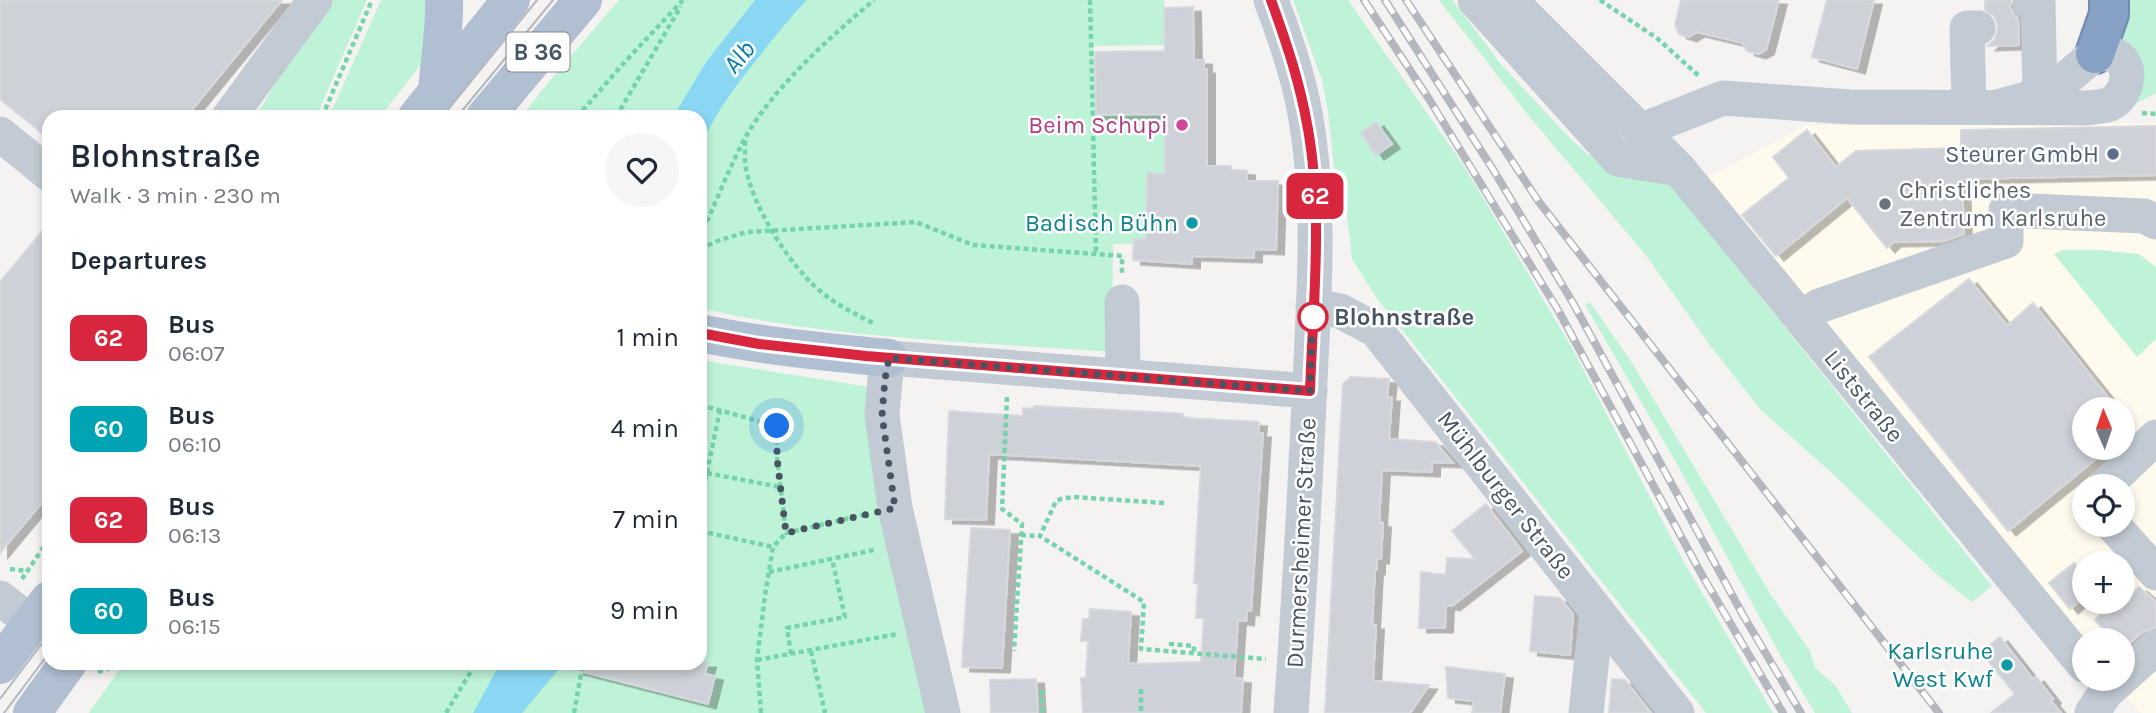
<!DOCTYPE html>
<html lang="en">
<head>
<meta charset="utf-8">
<style>
  body { margin:0; font-family:Karla,sans-serif; background:#f6f6f7; color:#1f2937; height:100vh; display:flex; flex-direction:column; font-size:26px; white-space:nowrap }
  * { box-sizing:border-box; margin:0 }
  p { font-size:23px; color:#747a83 }
  .icon { flex:none; width:38px; height:38px; fill:none; stroke:currentColor; stroke-width:2; stroke-linecap:round; stroke-linejoin:round }
  .map { position:relative; flex:1; overflow:hidden }
  .panel { position:absolute; left:42px; top:110px; width:665px; height:560px; display:flex; flex-direction:column; background:#fff; border-radius:21px; box-shadow:0 4px 10px #0003 }
  .panel>* { flex:none }
  .badge { padding:0 14px; border-radius:10px; font-size:24px; line-height:46px }
  .needle { width:46px; rotate:358deg }
  .fabs { position:absolute; left:2072px; top:397px; display:grid; gap:14px }
  .fabs a { display:grid; place-items:center; width:63px; height:63px; border-radius:50%; background:#fff; box-shadow:0 4px 10px #0003; font-size:35px }
  .you { position:absolute; width:35px; height:35px; margin:-18px; border:5px solid #fff; border-radius:50%; background:#1a73e8; box-shadow:0 0 0 10px #1a73e833 }
  .map>.badge { position:absolute; translate:-50% -50%; box-shadow:0 0 0 4px #fff }
  h2 { padding:0 28px; font-size:26px; line-height:63px }
  .round { display:grid; place-items:center; flex:none; width:74px; height:74px; border-radius:37px; background:#f6f6f7 }
  .overview { display:flex; align-items:center; justify-content:space-between; height:119px; padding:0 28px }
  h1 { font-size:33px; font-weight:600; line-height:52px }
  ul { padding:0; list-style:none }
  li { display:flex; align-items:center; gap:21px; height:91px; padding:0 28px }
  li div { flex:1 }
  li b { display:block; font-size:26px }
  li em { font-style:normal }
  li .badge { min-width:77px; font-weight:700; text-align:center }
  .map>svg:first-child { display:block }
</style>
</head>
<body>
<div class="map">
<svg width="2156" height="713" viewBox="0 0 2156 713">
  <defs>
    <filter id="shadow"><feDropShadow dx="8" dy="4.5" stdDeviation="0" flood-color="#0004"/></filter>
  </defs>
  <rect width="100%" height="100%" fill="#f5f2f2"/>
  <!-- commercial -->
  <path fill="#fefaed" fill-rule="evenodd" d="M2156,123V713H2141L2125,697L2123,679V640H2084L1707,178L1806,125ZM2084,410H2123V448H2084ZM2084,486H2123V525H2084ZM2084,564H2123V602H2084Z"/>
  <!-- green -->
  <g fill="#bff3d7">
    <polygon points="326,0 367,0 316,117 255,117"/>
    <polygon points="381,0 434,0 422,63 380,117 329,117"/>
    <polygon points="619,0 755,0 706,62 673,117 521,117 552,78"/>
    <path d="M807,0H1164L1165,45L1094,46L1096,115L1165,114V174L1147,173L1146,239H1134V244H1113L1112,352C976,342 832,339 700,308V148L711,123L731,91L789,18Z"/>
    <polygon points="1293,0 1348,0 1462,163 1500,226 1573,350 1685,564 1773,713 1706,713 1376,297 1352,259 1345,199 1337,197 1328,111 1322,80"/>
    <polygon points="1439,0 1453,0 1500,63 1564,132 1588,155 1664,181 1674,189 1992,586 1972,602 1935,573 1833,474 1760,409 1712,348 1648,258 1529,116"/>
    <polygon points="2120,0 2156,0 2156,93 2137,103 2126,104 2112,41"/>
    <polygon points="2062,250 2099,250 2139,254 2156,267 2156,339 2137,357 2054,254"/>
    <polygon points="1590,302 1632,363 1771,595 1810,651 1815,668 1835,685 1852,713 1815,713 1779,653 1677,464 1585,305"/>
    <polygon points="700,360 869,387 934,713 89,713 124,663 700,663"/>
  </g>
  <!-- water -->
  <g fill="#8ad7f3">
    <path d="M755,0H807C789,18 773,39 757,59C735,87 714,114 700,148V117H673L706,62Z"/>
    <polygon points="505,663 564,663 522,713 473,713 496,671"/>
  </g>
  <!-- building -->
  <g fill="#ced1d8" stroke="#d6d8de" stroke-width="2" filter="url(#shadow)">
    <polygon points="0,0 282,0 186,117 49,117 49,139 0,99"/>
    <polygon points="1681,0 1779,0 1766,50 1758,54 1747,51 1743,43 1697,32 1689,37 1679,34 1675,25"/>
    <polygon points="1827,0 1874,0 1857,69 1812,57"/>
    <polygon points="1985,0 2011,0 2010,6 2014,15 2018,19 2019,45 1988,46 1995,39 1998,27 1995,17 1985,10"/>
    <polygon points="1193,7 1194,60 1204,60 1204,69 1207,69 1207,166 1231,166 1231,170 1247,171 1247,181 1278,181 1276,250 1254,249 1254,258 1192,256 1192,264 1133,260 1134,239 1146,239 1147,173 1165,174 1165,114 1096,115 1095,52 1165,51 1164,8"/>
    <polygon points="1376,122 1392,144 1376,155 1361,133"/>
    <polygon points="2156,126 2156,175 1962,179 1964,234 1944,241 1893,242 1887,248 1847,198 1776,256 1742,215 1789,178 1773,157 1807,130 1836,167 1856,151 1961,148 1961,130"/>
    <polygon points="49,223 49,494 0,553 0,282"/>
    <polygon points="1969,279 2007,326 2033,303 2118,410 2084,410 2084,448 2109,448 2008,531 1869,357"/>
    <polygon points="1351,377 1389,379 1387,397 1392,397 1389,439 1435,442 1453,463 1432,462 1432,472 1382,470 1379,522 1383,523 1381,559 1377,559 1377,570 1375,570 1372,625 1376,625 1373,681 1429,685 1410,713 1325,713 1343,384"/>
    <polygon points="1034,406 1172,413 1183,414 1183,418 1259,422 1258,433 1263,433 1251,611 1247,610 1246,621 1238,620 1234,678 1243,679 1241,713 1083,713 1081,678 1086,678 1088,641 1081,641 1083,619 1089,619 1090,609 1131,612 1128,664 1201,662 1204,618 1196,618 1198,584 1194,583 1201,466 989,454 986,520 945,519 949,411 1023,416 1023,408 1033,409"/>
    <polygon points="1486,504 1522,551 1452,606 1446,605 1445,628 1419,628 1421,572 1446,575 1447,558 1475,559 1452,531"/>
    <polygon points="971,528 1010,530 1002,668 962,667"/>
    <polygon points="2074,563 2084,575 2084,597 2070,609 2049,583"/>
    <polygon points="2139,587 2156,602 2156,627 2142,632 2123,649 2123,640 2113,640 2095,620 2112,602 2123,602 2123,593 2128,598"/>
    <polygon points="1535,596 1560,598 1573,614 1570,655 1530,651"/>
    <polygon points="2000,637 2033,679 2036,677 2053,699 2051,701 2061,713 1991,713 2015,694 1981,652"/>
    <polygon points="577,663 708,663 705,674 715,676 708,704 576,670"/>
    <polygon points="1446,667 1505,674 1500,713 1472,713 1474,701 1448,698"/>
    <polygon points="1036,679 1038,713 991,713 990,680"/>
    <polygon points="1612,679 1625,680 1651,713 1609,713"/>
  </g>
  <g fill="none" stroke-linecap="round" stroke-linejoin="round">
    <defs>
      <polyline id="highway" points="2095,54 2109,14 2109,0"/>
    </defs>
    <!-- highway casing -->
    <use href="#highway" stroke="#728cb0" stroke-width="42"/>
    <!-- path -->
    <g stroke="#74d4ab" stroke-width="4.5" stroke-dasharray="5 3.5" stroke-linecap="butt">
      <polyline points="1090,0 1096,254"/>
      <polyline points="1600,0 1658,39 1699,76"/>
      <polyline points="2142,113 2156,114"/>
      <polyline points="322,117 372,0"/>
      <polyline points="577,117 622,65 683,0"/>
      <polyline points="616,117 681,6"/>
      <path d="M745,141C745,148 745,156 745,163C750,203 789,265 820,291C837,305 855,314 875,324"/>
      <path d="M700,237C715,205 728,170 745,138C774,87 829,38 874,0"/>
      <polyline points="700,249 720,240 747,232 916,222 973,245 1122,256 1122,273"/>
      <polyline points="1007,397 1002,509 1022,524 1014,651"/>
      <polyline points="700,405 777,426 777,458 786,533 867,514"/>
      <polyline points="707,473 780,487"/>
      <polyline points="1164,503 1074,497 1061,499 1056,501 1040,536 1144,602 1141,649 1266,659"/>
      <polyline points="700,506 720,410"/>
      <polyline points="700,531 773,547"/>
      <polyline points="1021,535 1040,536"/>
      <polyline points="10,569 27,571"/>
      <polyline points="769,572 874,550"/>
      <polyline points="22,579 49,539"/>
      <polyline points="1171,642 1171,644 1194,646 1194,654"/>
      <polyline points="811,651 825,713"/>
      <polyline points="791,654 787,628 845,617 832,559"/>
      <polyline points="757,660 897,634"/>
      <polyline points="98,672 125,663"/>
      <polyline points="1141,689 1141,713"/>
      <polyline points="1042,690 1042,713"/>
      <polyline points="446,713 476,663"/>
      <polyline points="574,713 583,663"/>
      <polyline points="761,713 757,660 765,595 773,547 786,533"/>
    </g>
    <!-- minor -->
    <g stroke="#c2cbd4" stroke-width="35">
      <path d="M1271,0C1287,43 1302,86 1308,132C1320,214 1314,298 1310,380C1305,491 1299,602 1291,713"/>
      <polyline points="1475,0 1618,159 1679,169"/>
      <polyline points="1510,0 1679,169 2084,665"/>
      <polyline points="2030,3 2038,2 2040,95"/>
      <polyline points="1969,107 1967,28 1978,28"/>
      <polyline points="229,117 315,0"/>
      <path d="M1640,131L1723,98L1850,107L2087,108C2094,107 2103,107 2110,104C2129,95 2135,62 2112,54C2107,53 2100,54 2095,54L2062,82L2040,95L1997,107"/>
      <polyline points="0,134 49,174"/>
      <polyline points="1122,302 1123,377"/>
      <polyline points="1313,306 1340,311 1376,330 1677,713"/>
      <polyline points="1801,318 1819,306 2006,241 2006,210 2144,216 2156,222"/>
      <polyline points="2105,486 2156,437"/>
      <polyline points="2113,525 2156,573"/>
      <polyline points="0,598 32,623"/>
      <polyline points="2123,677 2156,647"/>
      <polyline points="943,713 895,508 882,415 885,379 889,358 1310,391"/>
      <polyline points="1586,713 1597,611"/>
      <polyline points="2092,713 2106,692 2121,679"/>
    </g>
    <!-- major -->
    <g stroke="#b1bfd2" stroke-width="38">
      <path d="M437,92C439,61 445,31 444,0"/>
      <polyline points="417,117 511,0"/>
      <polyline points="485,117 583,0"/>
      <path d="M700,333C762,346 825,352 889,358"/>
      <polyline points="0,665 49,600"/>
      <polyline points="32,713 68,663"/>
    </g>
    <!-- highway -->
    <use href="#highway" stroke="#87a1c4" stroke-width="38"/>
    <!-- tram -->
    <g stroke="#b4b7bd" stroke-width="2">
      <polyline points="442,117 537,0"/>
      <polyline points="457,117 553,0"/>
      <polyline points="0,699 49,634"/>
      <polyline points="4,713 49,653"/>
    </g>
    <defs>
      <g id="rail">
        <polyline points="1364,0 1429,99 1558,310 1702,575 1783,713"/>
        <polyline points="1385,0 1494,171 1573,303 1743,615 1801,713"/>
        <polyline points="1406,0 1539,202 1939,713"/>
      </g>
    </defs>
    <!-- rail casing -->
    <use href="#rail" stroke="#b4b7bd" stroke-width="8"/>
    <!-- rail -->
    <use href="#rail" stroke="#fff" stroke-width="5" stroke-dasharray="16" stroke-linecap="butt"/>
  </g>
  <g fill="none" stroke-linecap="round" stroke-linejoin="round">
    <defs>
      <path id="line" d="M700,333L759,344L866,356L1310,391C1313,305 1323,214 1308,129C1300,83 1287,44 1271,0"/>
    </defs>
    <!-- line casing -->
    <use href="#line" stroke="#fff" stroke-width="16"/>
    <!-- line -->
    <use href="#line" stroke="#d7263d" stroke-width="10"/>
    <!-- walk -->
    <polyline stroke="#485462" stroke-width="7" stroke-dasharray="0 12.6" points="777,426 777,458 786,533 895,508 882,415 885,379 889,358 1310,391 1313,306 1313,317"/>
  </g>
  <!-- markers -->
  <circle fill="#d1479c" stroke="#fff" stroke-width="2.5" cx="1182" cy="125" r="7"/>
  <circle fill="#5c6f8a" stroke="#fff" stroke-width="2.5" cx="2113" cy="154" r="7"/>
  <circle fill="#6b7280" stroke="#fff" stroke-width="2.5" cx="1885" cy="204" r="7"/>
  <g fill="#0f9aa8" stroke="#fff" stroke-width="2.5">
    <circle cx="1192" cy="223" r="7"/>
    <circle cx="2007" cy="665" r="7"/>
  </g>
  <circle fill="#fff" stroke="#d7263d" stroke-width="3.5" cx="1313" cy="317" r="14"/>
  <g text-anchor="middle" dominant-baseline="central" stroke-width="5" stroke-linejoin="round" paint-order="stroke">
    <!-- shield labels -->
    <rect fill="#fff" stroke="#7f8791" stroke-width="2" x="506.5" y="32.5" width="63" height="39" rx="5"/>
    <g font-size="23" font-weight="bold" fill="#485462">
      <text x="538" y="52">B 36</text>
    </g>
    <!-- hotel labels -->
    <g font-size="24" fill="#b23c85" stroke="#fff" text-anchor="end">
      <text x="1168" y="125">Beim Schupi</text>
    </g>
    <!-- service labels -->
    <g font-size="24" fill="#4e5e75" stroke="#fff" text-anchor="end">
      <text x="2099" y="154">Steurer GmbH</text>
    </g>
    <!-- worship labels -->
    <g font-size="24" fill="#5b616d" stroke="#fff" text-anchor="start">
      <text x="1899" y="190">Christliches<tspan x="1899" dy="28">Zentrum Karlsruhe</tspan></text>
    </g>
    <!-- culture labels -->
    <g font-size="24" fill="#0d838f" stroke="#fff" text-anchor="end">
      <text x="1178" y="223">Badisch Bühn</text>
      <text x="1993" y="651">Karlsruhe<tspan x="1993" dy="28">West Kwf</tspan></text>
    </g>
    <!-- stop labels -->
    <g font-size="24" font-weight="bold" fill="#485462" stroke="#fff" text-anchor="start">
      <text x="1334" y="317">Blohnstraße</text>
    </g>
    <!-- street labels -->
    <g font-size="24" fill="#485462" stroke="#fff">
      <text transform="translate(1864 396) rotate(51)">Liststraße</text>
      <text transform="translate(1506 495) rotate(52)">Mühlburger Straße</text>
      <text transform="translate(1301 543) rotate(-87)">Durmersheimer Straße</text>
    </g>
    <!-- water labels -->
    <g font-size="26" font-style="italic" fill="#047daa" stroke="#fff">
      <text transform="translate(739 57) rotate(-50)">Alb</text>
    </g>
  </g>
</svg>
<div class="fabs">
<a><svg class="needle" viewBox="-14 -14 28 28"><path d="M0-13l5 13h-10z" fill="#e53935"/><path d="M0 13l5-13h-10z" fill="#747a83"/></svg></a>
<a><svg class="icon" aria-label="locate" viewBox="0 0 24 24"><circle cx="12" cy="12" r="6"/><path d="M12 2v4M12 18v4M2 12h4M18 12h4"/></svg></a>
<a>+</a>
<a>−</a>
</div>
<div class="you" style="left:777px;top:426px"></div>
<b class="badge" style="left:1315px;top:196px;background:#d7263d;color:#fff">62</b>
<section class="panel">
<div class="overview"><div><h1>Blohnstraße</h1><p>Walk · 3 min · 230 m</p></div><a class="round"><svg class="icon" aria-label="heart" viewBox="0 0 24 24"><path d="M12 20l-8-8c-3-5 5-10 8-4 3-6 11-1 8 4z"/></svg></a></div>
<h2>Departures</h2>
<ul>
<li><span class="badge" style="background:#d7263d;color:#fff">62</span><div><b>Bus</b><p>06:07</p></div><em>1 min</em></li>
<li><span class="badge" style="background:#00a3b4;color:#fff">60</span><div><b>Bus</b><p>06:10</p></div><em>4 min</em></li>
<li><span class="badge" style="background:#d7263d;color:#fff">62</span><div><b>Bus</b><p>06:13</p></div><em>7 min</em></li>
<li><span class="badge" style="background:#00a3b4;color:#fff">60</span><div><b>Bus</b><p>06:15</p></div><em>9 min</em></li>
</ul>
</section>
</div>
</body>
</html>
